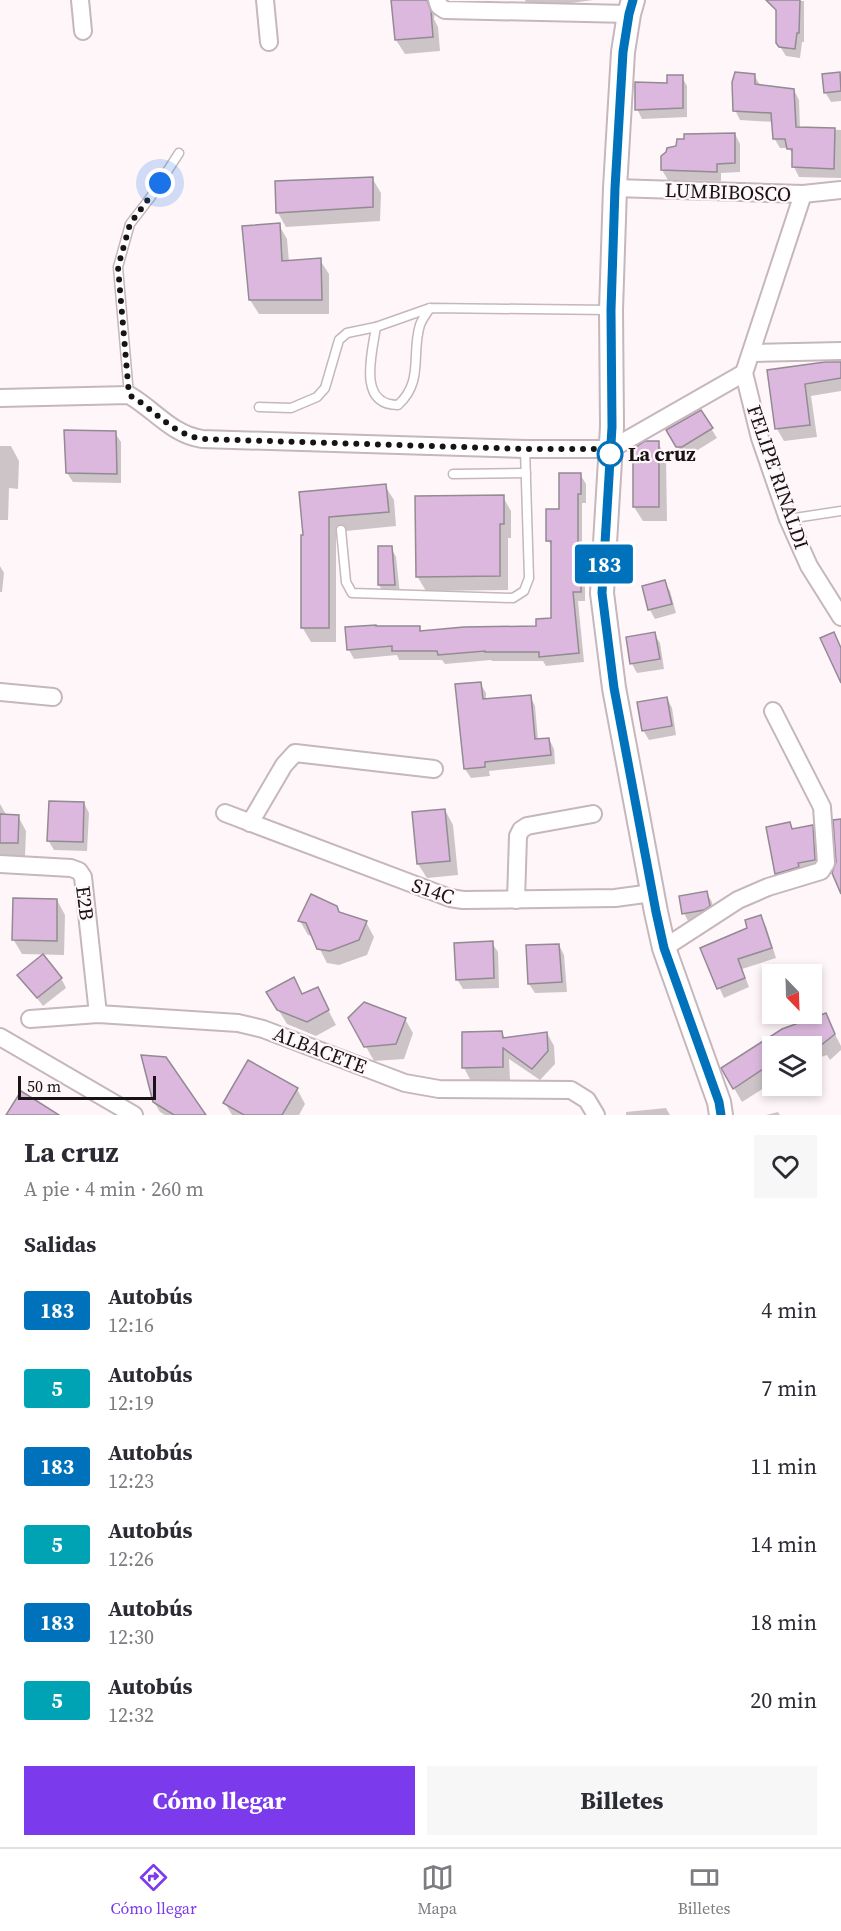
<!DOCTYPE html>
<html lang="es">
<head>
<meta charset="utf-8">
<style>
  body { margin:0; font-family:"Source Serif 4",serif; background:#f7f7f7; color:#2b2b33; height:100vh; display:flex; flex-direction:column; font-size:22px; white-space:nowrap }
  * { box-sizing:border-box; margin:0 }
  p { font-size:20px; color:#7c7c81 }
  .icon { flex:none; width:33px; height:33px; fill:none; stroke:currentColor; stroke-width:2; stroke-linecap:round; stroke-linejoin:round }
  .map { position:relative; height:1115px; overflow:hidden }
  .details { display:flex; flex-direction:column; background:#fff; flex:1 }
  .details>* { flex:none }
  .badge { padding:0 12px; border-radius:4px; font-size:21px; line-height:39px }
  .needle { width:39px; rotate:157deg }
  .controls { position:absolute; left:762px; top:964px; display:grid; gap:12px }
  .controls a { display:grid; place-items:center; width:60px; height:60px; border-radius:0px; background:#fff; box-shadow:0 3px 9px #0003; font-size:30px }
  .scale { position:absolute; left:18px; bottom:15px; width:138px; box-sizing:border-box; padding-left:6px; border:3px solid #181416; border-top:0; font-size:16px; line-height:21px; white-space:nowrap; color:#181416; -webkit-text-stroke:4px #fff6f9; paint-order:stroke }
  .you { position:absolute; width:30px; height:30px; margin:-15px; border:4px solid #fff; border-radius:50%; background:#1a73e8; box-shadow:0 0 0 9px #1a73e833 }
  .map>.badge { position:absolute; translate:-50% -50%; box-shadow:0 0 0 3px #fff }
  h2 { padding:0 24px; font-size:22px; line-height:54px }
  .round { display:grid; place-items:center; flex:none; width:63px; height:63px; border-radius:0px; background:#f7f7f7 }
  .summary { display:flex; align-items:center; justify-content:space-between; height:102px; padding:0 24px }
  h1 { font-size:28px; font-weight:700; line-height:45px }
  .button { display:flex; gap:12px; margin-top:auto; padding:12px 24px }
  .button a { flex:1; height:69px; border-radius:0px; background:#7c3aed; color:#fff; font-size:24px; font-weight:700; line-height:69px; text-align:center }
  .button a+a { background:#f7f7f7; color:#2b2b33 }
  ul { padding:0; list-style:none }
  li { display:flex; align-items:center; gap:18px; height:78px; padding:0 24px }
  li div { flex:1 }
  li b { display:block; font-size:22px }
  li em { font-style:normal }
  li .badge { min-width:66px; font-weight:700; text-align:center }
  .tab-bar { display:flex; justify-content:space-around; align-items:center; height:84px; border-top:2px solid #e1e1e2; background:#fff; font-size:16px; color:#7c7c81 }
  .tab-bar a { display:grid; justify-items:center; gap:3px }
  .tab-bar .selected { color:#7c3aed }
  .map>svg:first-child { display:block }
</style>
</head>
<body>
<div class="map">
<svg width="841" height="1115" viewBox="0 0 841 1115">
  <rect width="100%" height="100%" fill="#fff6f9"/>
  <!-- shadow -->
  <g fill="#0003">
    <polygon points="393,0 436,0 434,19 438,27 440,51 405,54 396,40"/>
    <polygon points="525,0 593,0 529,9"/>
    <polygon points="771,0 804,1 804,42 802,42 800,58 786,56 777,42 777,13"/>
    <polygon points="841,73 841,101 831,102 825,92 823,75"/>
    <polygon points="754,75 760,85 794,90 799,100 800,128 841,130 841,178 799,177 794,167 794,157 789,148 780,148 774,138 773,122 740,120 735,110"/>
    <polygon points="682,77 687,86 687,117 642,119 637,109 668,85"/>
    <polygon points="735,134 740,144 740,172 721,173 721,181 668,180 662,170 663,157"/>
    <polygon points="372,178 381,193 380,221 286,227 278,213"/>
    <polygon points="279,225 287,239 289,262 320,260 329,274 329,314 259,314 250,300"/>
    <polygon points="841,362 841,394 841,391 811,396 817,437 784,441 777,429 769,372"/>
    <polygon points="701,412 717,438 688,456 683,456 668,430"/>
    <polygon points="115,433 121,442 121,483 73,482 67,473"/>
    <polygon points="658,443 666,457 667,521 643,521 634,507"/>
    <polygon points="0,446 11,446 19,461 18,489 9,488 8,520 0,520"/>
    <polygon points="580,474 586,484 586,503 582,503 582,561 585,567 585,601 578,601 584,662 546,666 543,661 492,661 491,660 445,664 442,660 399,660 397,655 354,659 349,650 347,629 419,628 422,632 538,628 553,619 553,549 548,540 561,510"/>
    <polygon points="385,486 394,500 396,526 336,532 336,642 311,642 302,627 304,536 301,494"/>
    <polygon points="503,497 511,511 511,538 508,538 508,590 426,591 417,576"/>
    <polygon points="380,547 391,547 396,557 400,594 385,595 379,585"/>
    <polygon points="0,566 4,573 2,592 0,592"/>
    <polygon points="664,582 670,591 676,613 655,619 650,610 644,587"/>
    <polygon points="654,634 660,643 664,669 637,673 632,664 627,638"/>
    <polygon points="480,683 486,693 486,700 530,696 535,706 538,740 549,739 554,749 555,764 489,771 490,776 471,778 465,769"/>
    <polygon points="667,698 672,708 676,735 649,740 643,730"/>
    <polygon points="84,803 89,813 87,851 54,850 48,840"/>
    <polygon points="0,804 7,816 18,816 26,831 25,857 0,856"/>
    <polygon points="445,810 453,825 458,875 427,878 418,864 414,813"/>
    <polygon points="790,824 794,830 812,827 817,836 820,869 782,883 777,873"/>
    <polygon points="706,892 712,902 714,916 689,923 684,913"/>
    <polygon points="57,900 65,915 64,955 22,954 13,939"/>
    <polygon points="340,914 366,922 374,937 367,955 339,965 327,963 313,936 308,935 300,921"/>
    <polygon points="761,917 766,926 776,958 742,969 749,987 724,998 702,949 749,929"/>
    <polygon points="492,943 498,952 499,988 463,989 457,979"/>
    <polygon points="559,945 564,955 567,992 535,993 529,984 527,946"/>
    <polygon points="19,975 61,978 66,988 43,1006"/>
    <polygon points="268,993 303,995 325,1004 336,1025 316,1036 287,1024"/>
    <polygon points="825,1015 841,1046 841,1050 830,1060 827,1055 812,1060 812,1047 772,1047 772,1083 742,1102 723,1069"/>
    <polygon points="350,1018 405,1019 413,1033 404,1059 374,1061"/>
    <polygon points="502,1032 505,1039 547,1033 554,1046 555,1064 540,1080 509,1059 510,1080 471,1081 464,1068"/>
    <polygon points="297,1089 305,1104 299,1115 232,1115 225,1103"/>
    <polygon points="154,1102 203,1115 165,1115 160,1112"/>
    <polygon points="666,1108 670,1115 626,1115 626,1112"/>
    <polygon points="778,1112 780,1115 766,1115"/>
  </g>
  <!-- building -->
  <g fill="#dcb8de" stroke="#938a93" stroke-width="1.5">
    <polygon points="391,0 427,0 431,11 433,37 395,40"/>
    <polygon points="766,0 800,0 799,33 797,33 795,49 779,47 776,43 776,10"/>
    <polygon points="735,72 755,74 755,84 794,89 796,127 835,128 834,169 792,167 792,149 787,149 785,139 773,139 771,113 733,111 732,82"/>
    <polygon points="840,72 841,91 824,93 822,74"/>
    <polygon points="667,75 683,75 683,108 635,110 635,82 667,83"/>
    <polygon points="735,133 735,163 717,164 717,172 661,170 661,156 666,152 667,148 676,146 677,139 684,139 684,134"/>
    <polygon points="373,177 373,207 276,213 275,181"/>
    <polygon points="280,223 282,261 321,258 322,300 249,300 242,226"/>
    <polygon points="825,362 841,362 841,378 805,384 810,425 775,429 767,370"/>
    <polygon points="701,410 713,428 682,447 676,447 666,430"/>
    <polygon points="64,430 116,431 117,474 66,473"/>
    <polygon points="645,441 659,441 659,507 633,507 633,449"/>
    <polygon points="559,473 581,473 581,494 578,494 578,556 581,556 581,592 573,592 579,653 539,657 539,652 485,652 485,651 438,655 437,651 392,651 392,646 347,650 345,627 376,625 376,626 420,626 420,631 464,627 536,626 536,619 551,618 551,541 546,541 546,509 559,509"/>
    <polygon points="386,484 389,512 329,517 329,628 301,628 301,535 303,535 299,492"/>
    <polygon points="504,495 504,524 500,524 500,576 416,577 415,496"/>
    <polygon points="378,546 392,546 395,585 378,585"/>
    <polygon points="665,580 672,604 648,610 642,586"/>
    <polygon points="655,632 660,659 630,664 626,637"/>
    <polygon points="834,632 841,648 841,683 820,638"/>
    <polygon points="481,682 483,699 531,695 535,739 549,738 551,755 485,762 485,767 464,769 455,684"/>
    <polygon points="667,697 672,726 642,731 637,702"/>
    <polygon points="49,801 84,802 83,842 47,841"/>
    <polygon points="445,809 450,861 417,864 412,812"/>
    <polygon points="0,814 19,815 18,843 0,843"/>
    <polygon points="841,819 841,894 832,873 836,862 833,820"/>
    <polygon points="790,822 792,829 813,825 815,860 798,863 799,867 775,874 766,827"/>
    <polygon points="707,891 710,906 704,910 682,914 679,896"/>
    <polygon points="311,894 337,906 339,912 367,921 359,940 330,951 317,949 306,923 298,921"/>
    <polygon points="13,898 57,899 57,941 12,940"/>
    <polygon points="761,915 772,948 738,959 745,978 717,989 700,948 747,928 745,920"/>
    <polygon points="493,941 494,978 456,980 454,943"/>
    <polygon points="559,944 562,982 528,984 526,945"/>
    <polygon points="43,954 62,978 37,998 17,975"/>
    <polygon points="294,977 302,994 318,987 329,1010 307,1022 277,1010 266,992"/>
    <polygon points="364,1002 406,1018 396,1044 364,1047 348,1018"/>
    <polygon points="826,1013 835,1034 820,1046 817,1041 799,1047 772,1047 772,1063 733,1089 721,1068 782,1029"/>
    <polygon points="502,1031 503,1038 547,1032 548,1051 532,1069 503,1048 503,1067 462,1068 462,1032"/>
    <polygon points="141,1055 166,1057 206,1115 174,1115 153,1102"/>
    <polygon points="248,1060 298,1088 282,1115 244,1115 223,1103"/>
    <polygon points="21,1091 59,1115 6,1115"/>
  </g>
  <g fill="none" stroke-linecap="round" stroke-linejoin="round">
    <defs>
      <g id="lane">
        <path d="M430,308C427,313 422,319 420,325C411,353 424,382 398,405C357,405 372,353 376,327L430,308L611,310"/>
        <polyline points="129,395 118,267 130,224 150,198 179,153"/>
        <polyline points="259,407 291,408 317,397 325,388 339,340 347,333 376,327"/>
        <polyline points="453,474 526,473"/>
        <polyline points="788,519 841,511"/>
        <polyline points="341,530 346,582 352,593 513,598 524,591 529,578 525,449"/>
      </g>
      <g id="street">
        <polyline points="80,0 83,31"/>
        <polyline points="265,0 269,42"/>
        <polyline points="437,0 439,6 445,10 629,14"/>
        <polyline points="615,188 803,194 841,190"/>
        <polyline points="803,194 744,373 760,438 788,519 809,566 841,617"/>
        <polyline points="751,353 841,351"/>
        <path d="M0,398L129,395C155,410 171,434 202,439L525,449H611L744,373"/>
        <polyline points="0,692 53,697"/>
        <polyline points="225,813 450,898 463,900 615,898 652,893"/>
        <polyline points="250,823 284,765 295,753 434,769"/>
        <polyline points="0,864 71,868 79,871 83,877 98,1014"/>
        <polyline points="516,900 518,836 521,830 527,826 593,814"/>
        <polyline points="664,948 738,900 768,887 821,871 826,863 822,807 773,711"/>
        <polyline points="30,1019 98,1014 238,1023 263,1029 405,1083 439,1089 571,1090 587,1100 596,1115"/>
        <polyline points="0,1037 134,1115"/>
      </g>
      <polyline id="secondary" points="633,0 629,14 623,52 615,188 611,310 612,427 602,593 614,688 656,912 664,948 719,1102 721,1115"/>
    </defs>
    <!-- lane casing -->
    <use href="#lane" stroke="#c5b7bc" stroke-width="11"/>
    <!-- street casing -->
    <use href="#street" stroke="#c5b7bc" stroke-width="20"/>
    <!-- secondary casing -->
    <use href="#secondary" stroke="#c5b7bc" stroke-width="26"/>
    <!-- lane -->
    <use href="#lane" stroke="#fff" stroke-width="8"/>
    <!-- street -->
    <use href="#street" stroke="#fff" stroke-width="16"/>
    <!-- secondary -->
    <use href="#secondary" stroke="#fff" stroke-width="22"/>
  </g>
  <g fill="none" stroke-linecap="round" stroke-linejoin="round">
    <defs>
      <polyline id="line" points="633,0 629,14 623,52 615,188 611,310 612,427 602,593 614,688 656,912 664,948 719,1102 721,1115"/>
    </defs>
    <!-- line casing -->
    <use href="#line" stroke="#fff" stroke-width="14"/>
    <!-- line -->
    <use href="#line" stroke="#0072bc" stroke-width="9"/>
    <!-- walk -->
    <path stroke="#181416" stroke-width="6" stroke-dasharray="0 10.8" d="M160,183L130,224L118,267L129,395C156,410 171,434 202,439L525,449H611L610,454"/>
  </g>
  <!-- markers -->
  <circle fill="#fff" stroke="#0072bc" stroke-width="3" cx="610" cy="454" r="12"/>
  <g text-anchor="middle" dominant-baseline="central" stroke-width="4.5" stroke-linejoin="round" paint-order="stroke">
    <!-- street labels -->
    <g font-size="20" fill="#181416" stroke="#fff6f9">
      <text transform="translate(728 192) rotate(2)">LUMBIBOSCO</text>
      <text transform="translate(778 477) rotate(71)">FELIPE RINALDI</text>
      <text transform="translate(433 891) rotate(18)">S14C</text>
      <text transform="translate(85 903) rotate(83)">E2B</text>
      <text transform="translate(320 1050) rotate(21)">ALBACETE</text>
    </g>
    <!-- stop labels -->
    <g font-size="20" font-weight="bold" fill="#181416" stroke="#fff6f9" text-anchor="start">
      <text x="628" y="454">La cruz</text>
    </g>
  </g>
</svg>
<div class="controls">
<a><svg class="needle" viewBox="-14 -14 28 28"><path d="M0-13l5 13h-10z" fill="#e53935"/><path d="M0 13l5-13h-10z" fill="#7c7c81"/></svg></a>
<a><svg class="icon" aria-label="layers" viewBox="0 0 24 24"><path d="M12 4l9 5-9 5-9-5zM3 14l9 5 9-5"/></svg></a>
</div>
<div class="scale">50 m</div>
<div class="you" style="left:160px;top:183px"></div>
<b class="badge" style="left:604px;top:564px;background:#0072bc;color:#fff">183</b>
</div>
<section class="details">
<div class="summary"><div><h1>La cruz</h1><p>A pie · 4 min · 260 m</p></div><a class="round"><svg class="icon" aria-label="heart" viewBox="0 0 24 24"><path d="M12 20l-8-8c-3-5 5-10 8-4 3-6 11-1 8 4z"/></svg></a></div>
<h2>Salidas</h2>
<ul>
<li><span class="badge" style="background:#0072bc;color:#fff">183</span><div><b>Autobús</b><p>12:16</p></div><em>4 min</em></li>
<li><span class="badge" style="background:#00a3b4;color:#fff">5</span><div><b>Autobús</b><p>12:19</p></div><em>7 min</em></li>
<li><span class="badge" style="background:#0072bc;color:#fff">183</span><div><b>Autobús</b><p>12:23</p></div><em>11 min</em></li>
<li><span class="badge" style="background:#00a3b4;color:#fff">5</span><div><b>Autobús</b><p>12:26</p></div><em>14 min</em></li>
<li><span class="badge" style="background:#0072bc;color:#fff">183</span><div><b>Autobús</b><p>12:30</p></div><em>18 min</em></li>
<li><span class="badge" style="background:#00a3b4;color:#fff">5</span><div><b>Autobús</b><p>12:32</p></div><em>20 min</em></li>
</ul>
<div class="button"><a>Cómo llegar</a><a>Billetes</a></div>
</section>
<nav class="tab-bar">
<a class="selected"><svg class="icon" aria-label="directions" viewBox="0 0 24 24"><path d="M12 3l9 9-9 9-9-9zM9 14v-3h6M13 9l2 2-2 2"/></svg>Cómo llegar</a>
<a><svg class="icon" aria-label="map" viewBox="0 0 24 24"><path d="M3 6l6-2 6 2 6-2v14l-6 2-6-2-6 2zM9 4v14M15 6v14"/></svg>Mapa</a>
<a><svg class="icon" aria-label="tickets" viewBox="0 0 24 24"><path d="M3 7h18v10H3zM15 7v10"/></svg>Billetes</a>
</nav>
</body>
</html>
